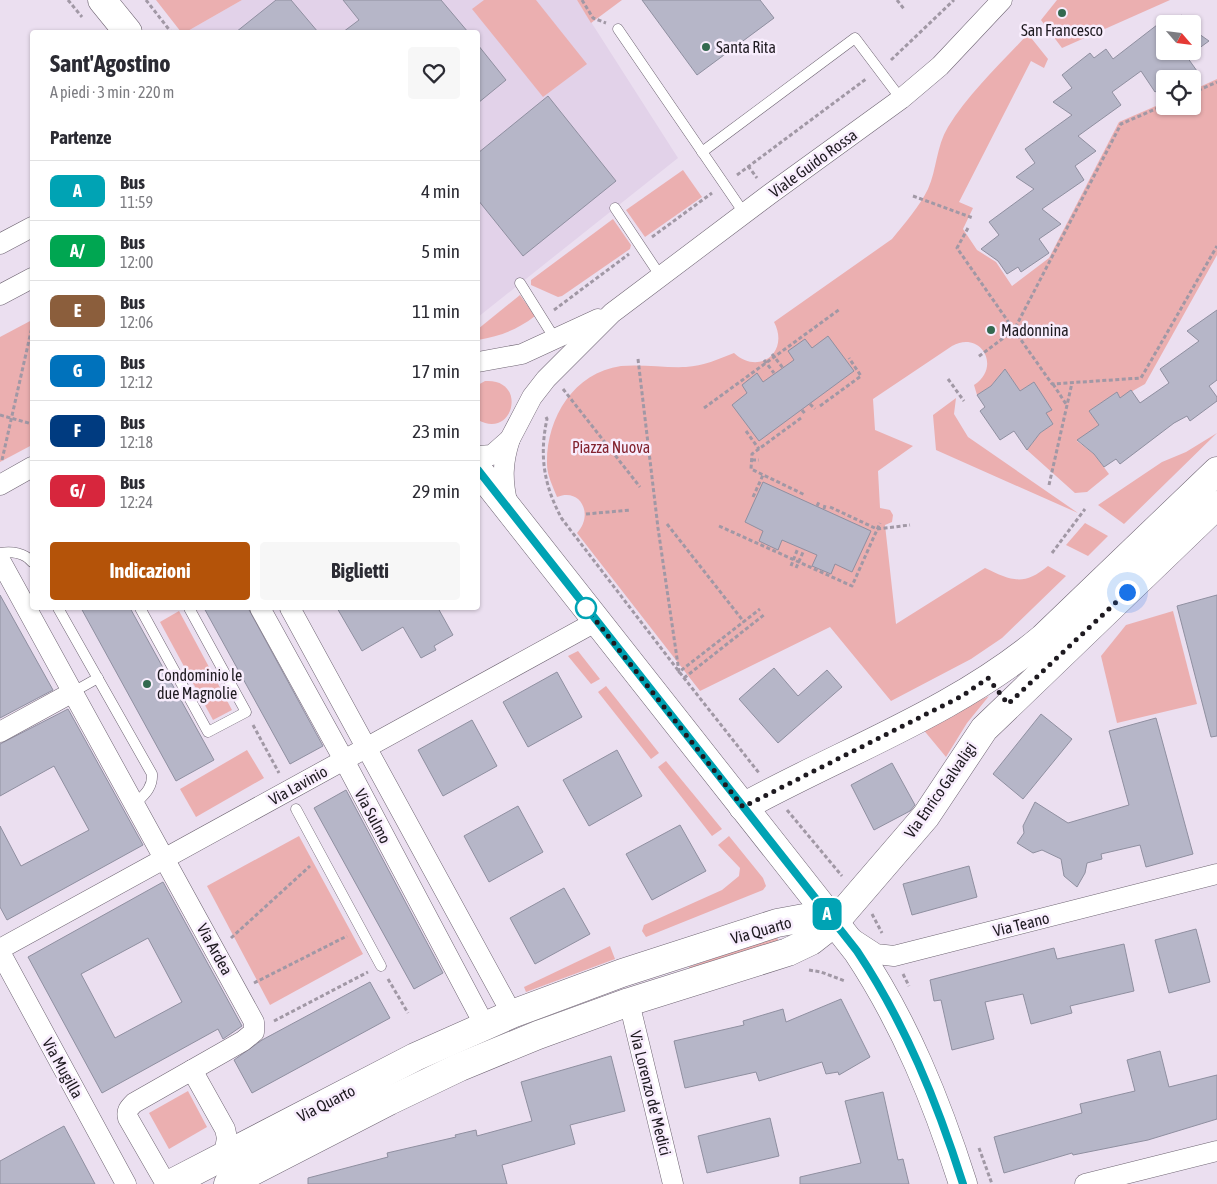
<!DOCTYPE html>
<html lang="it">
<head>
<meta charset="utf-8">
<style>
  body { margin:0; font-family:"Asap Condensed",sans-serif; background:#f7f7f7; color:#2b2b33; height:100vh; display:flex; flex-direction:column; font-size:19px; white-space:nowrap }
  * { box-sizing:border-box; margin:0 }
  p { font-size:16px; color:#7c7c81 }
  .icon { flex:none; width:28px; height:28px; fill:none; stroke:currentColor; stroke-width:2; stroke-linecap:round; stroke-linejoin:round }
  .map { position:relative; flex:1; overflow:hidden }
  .side { position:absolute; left:30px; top:30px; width:450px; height:580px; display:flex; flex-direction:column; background:#fff; border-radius:5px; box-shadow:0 1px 4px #0004 }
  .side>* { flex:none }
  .badge { padding:0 10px; border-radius:8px; font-size:18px; line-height:32px }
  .needle { width:32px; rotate:118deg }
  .controls { position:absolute; left:1156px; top:15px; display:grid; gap:10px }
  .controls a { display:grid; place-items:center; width:45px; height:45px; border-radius:5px; background:#fff; box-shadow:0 1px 4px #0004; font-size:25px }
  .you { position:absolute; width:25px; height:25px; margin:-12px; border:4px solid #fff; border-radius:50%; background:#1a73e8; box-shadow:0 0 0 8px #1a73e833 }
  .map>.badge { position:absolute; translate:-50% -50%; box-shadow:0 0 0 2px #fff }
  h2 { padding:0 20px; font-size:19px; line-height:45px }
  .round { display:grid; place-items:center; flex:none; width:52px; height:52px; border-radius:5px; background:#f7f7f7 }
  .summary { display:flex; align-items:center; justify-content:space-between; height:85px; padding:0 20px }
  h1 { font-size:24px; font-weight:700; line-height:38px }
  .cta { display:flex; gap:10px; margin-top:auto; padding:10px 20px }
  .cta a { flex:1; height:58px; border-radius:5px; background:#b45309; color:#fff; font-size:20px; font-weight:700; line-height:58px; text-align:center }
  .cta a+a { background:#f7f7f7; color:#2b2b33 }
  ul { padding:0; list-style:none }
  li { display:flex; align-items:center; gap:15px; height:60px; padding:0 20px; border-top:1px solid #e1e1e2 }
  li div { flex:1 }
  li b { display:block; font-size:19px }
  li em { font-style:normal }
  li .badge { min-width:55px; font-weight:700; text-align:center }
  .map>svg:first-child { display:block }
</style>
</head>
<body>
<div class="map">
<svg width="1217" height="1184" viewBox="0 0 1217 1184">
  <rect width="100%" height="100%" fill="#ebdff0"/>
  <!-- built -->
  <polygon fill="#e2d2e9" points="242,0 577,0 678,158 478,317 478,32 186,32"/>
  <!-- green -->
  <g fill="#ebafb0">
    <polygon points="156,0 242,0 186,32 181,32"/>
    <polygon points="484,0 536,0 587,64 543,97 472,9"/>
    <polygon points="577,0 622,0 591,23"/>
    <polygon points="1057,0 1170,0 1062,48 1041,20"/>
    <path d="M1028,34L1048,59L1044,68L1031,61L959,202L973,208L963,229L977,250L996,262L1012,286L1049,258L1119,122L1165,102V106H1192L1193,90L1217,79V255L1145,384L1120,398L1116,393L1089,411L1099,425L1077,441L1094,454L1109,474L1087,492L1075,493L1027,450L1040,433L1053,424L1046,413L1052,410L1034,382L1020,391L1005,369L991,386L977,395L974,385C1002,367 981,330 952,346L873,399L875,430L913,446L878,471L880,508L890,510L893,515L892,522L885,525L896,624L985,568C1012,581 1024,586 1048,566L1066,576L1002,638L971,659L891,701L830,627L700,691L577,533C594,515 581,487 557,497C553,487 547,475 547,464C546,419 573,373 621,366C642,364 665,368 686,367C703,366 719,359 734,353C759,376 790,352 774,322L892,239C905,223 919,207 928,189C937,169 936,147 948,127C969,93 1001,63 1028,34Z"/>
    <polygon points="683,170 702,197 645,237 626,210"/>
    <polygon points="613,219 631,245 630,249 562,296 558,297 531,285 531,280"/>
    <path d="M520,295L535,316C517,330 500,336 478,340V329Z"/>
    <polygon points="32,320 32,445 0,462 0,337"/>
    <path d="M485,381C528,378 514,440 478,420V385Z"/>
    <polygon points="956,398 954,414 968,437 1078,513 936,450 933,415"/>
    <polygon points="1217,433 1124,524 1098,505 1162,462 1186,452"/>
    <polygon points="1085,523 1108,536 1088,556 1066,545"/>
    <polygon points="179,611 232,710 213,720 160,622"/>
    <polygon points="1173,611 1197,704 1117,723 1101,656 1126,625"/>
    <polygon points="578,651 600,679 591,684 568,656"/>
    <polygon points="606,686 659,753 651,759 598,692"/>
    <polygon points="989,696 967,723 946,757 922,728"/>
    <polygon points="247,750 264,778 196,817 180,789"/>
    <polygon points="666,761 722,829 712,836 658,767"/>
    <polygon points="299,836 363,954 270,1005 207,886"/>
    <polygon points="729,836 763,878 766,886 763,890 646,937 642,931 644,925 722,890 739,876 740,868 718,845"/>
    <polygon points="777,936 780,946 690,971 689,967"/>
    <polygon points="610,946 615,959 526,992 524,987"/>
    <polygon points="188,1091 207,1127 169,1149 149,1113"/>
  </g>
  <!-- building -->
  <g fill="#b6b6c8" stroke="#8f8fa0" fill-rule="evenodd">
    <polygon points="276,0 291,0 318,32 236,32"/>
    <polygon points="343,0 441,0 468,32 343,32 359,20"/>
    <polygon points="642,0 760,0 774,18 697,75"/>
    <polygon points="1182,15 1188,24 1165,24 1165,51 1192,51 1192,29 1209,41 1187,57 1197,71 1185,79 1165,79 1165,85 1155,92 1141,71 1112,92 1121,105 1078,136 1096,151 1075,166 1084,180 1042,209 1061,224 1039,239 1049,253 1021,272 1018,267 1007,274 998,261 981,249 999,235 989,222 1034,189 1016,177 1035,163 1025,149 1072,115 1053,102 1072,88 1062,75 1090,53 1094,58 1106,49 1113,59 1166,18 1170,23"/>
    <polygon points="478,45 506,80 478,103"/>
    <polygon points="548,96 616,181 523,256 478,200 478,153"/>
    <polygon points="1217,310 1217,380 1209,386 1217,397 1217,401 1190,421 1187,416 1174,423 1120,464 1116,459 1104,467 1094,454 1077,440 1099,425 1089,411 1117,392 1120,398 1131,390 1140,403 1169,383 1160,369 1199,341 1187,331"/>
    <polygon points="828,336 854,371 759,441 732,405 747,393 742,385 757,373 763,382 794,360 788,351 805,339 812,348"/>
    <polygon points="1005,369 1020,391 1034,382 1052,410 1046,413 1053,424 1040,433 1027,450 1014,431 1000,440 980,411 985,407 977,395 991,386"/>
    <polygon points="763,482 871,531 852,572 835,564 831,574 812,566 817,555 782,540 778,550 759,541 763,531 745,522"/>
    <polygon points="0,595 53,690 0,718"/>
    <polygon points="1217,595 1217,736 1211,737 1177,606"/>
    <polygon points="81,608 130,608 214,760 176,781"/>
    <polygon points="204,608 248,608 323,746 290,764"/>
    <polygon points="337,608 438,608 453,635 434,646 436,650 421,658 403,627 362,651"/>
    <polygon points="774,668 798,696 827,670 842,687 778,743 739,699"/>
    <polygon points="557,672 582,717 528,747 503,702"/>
    <polygon points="68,709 143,845 7,920 0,907 0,826 21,866 89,830 54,766 0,796 0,744"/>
    <polygon points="1041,714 1072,739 1023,799 993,774"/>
    <polygon points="1156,718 1193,854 1146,867 1140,845 1101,854 1102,859 1087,863 1085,873 1077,887 1064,876 1061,859 1042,850 1033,853 1017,843 1024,833 1023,826 1035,802 1068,823 1129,805 1109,731"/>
    <polygon points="472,720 497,766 443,796 418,750"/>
    <polygon points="617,750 642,796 589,826 563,780"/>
    <polygon points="892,763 915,805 910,811 874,830 851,785"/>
    <polygon points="346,790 443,973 414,989 314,808"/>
    <polygon points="518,806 543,852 489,882 464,836"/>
    <polygon points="680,825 706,871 652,900 626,854"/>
    <polygon points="969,866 977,897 912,915 903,884"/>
    <path d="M163,882L242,1026L223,1039L218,1029L102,1093L28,957ZM148,938L182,1002L115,1038L81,974Z"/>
    <polygon points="564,888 590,934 535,964 510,918"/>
    <polygon points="1196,929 1210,982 1169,993 1155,940"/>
    <polygon points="1124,944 1134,991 1070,1006 1072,1013 1031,1024 1023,994 985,1002 994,1039 952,1050 941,1000 934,1001 930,980 1054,948 1057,959"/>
    <polygon points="370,982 390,1018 252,1093 234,1060 262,1040"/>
    <polygon points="841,999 870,1057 839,1075 838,1072 826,1074 822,1062 759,1081 756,1072 685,1088 674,1041 744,1025 743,1021 783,1009 786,1022"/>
    <polygon points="1160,1051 1169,1087 1217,1075 1217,1119 1148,1140 1073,1155 1072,1153 1004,1173 994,1137 1082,1113 1080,1104 1135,1091 1127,1060"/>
    <polygon points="611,1056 625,1111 570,1125 575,1144 502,1165 507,1184 308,1184 308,1178 388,1157 387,1153 456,1137 455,1135 476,1130 477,1136 532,1121 521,1082"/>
    <polygon points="883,1092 898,1160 903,1159 909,1184 800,1184 800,1177 861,1163 845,1101"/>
    <polygon points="770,1118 779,1156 707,1173 698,1136"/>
    <polygon points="64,1126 95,1184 0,1184 0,1161"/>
  </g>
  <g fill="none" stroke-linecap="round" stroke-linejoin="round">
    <defs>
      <g id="lane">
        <polyline points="618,29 744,213"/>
        <polyline points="702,152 855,38 901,99"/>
        <polyline points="615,208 661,277"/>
        <polyline points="520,283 555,339"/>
        <path d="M0,553C12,551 25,553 32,562"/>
        <path d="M58,608L152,774C153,788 144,795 135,804"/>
        <polyline points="140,608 208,732 246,712 189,608"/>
        <polyline points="73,692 98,678"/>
        <polyline points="296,809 381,966"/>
      </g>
      <g id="street">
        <polyline points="0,244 32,227"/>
        <polyline points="0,295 32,278"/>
        <polyline points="478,362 522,354 598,319"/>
        <polyline points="478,456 492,455 510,439 532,397 546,379 612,313 770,194 901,99 940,66 1002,0"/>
        <polyline points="0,485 32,467"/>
        <path d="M508,506C502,481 502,463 510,439"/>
        <path d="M0,560L254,1022V1032L243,1041L134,1103C129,1108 126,1111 128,1118L166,1184"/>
        <polyline points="260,608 344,760 485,1026"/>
        <polyline points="290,608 512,1014"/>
        <polyline points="0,732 73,692"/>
        <polyline points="853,939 876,954 894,956 1217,874"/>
        <polyline points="0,949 597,621"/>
        <polyline points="0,952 126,1184"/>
        <polyline points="629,1002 673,1184"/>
        <polyline points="192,1070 225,1129 227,1138 224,1155"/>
        <polyline points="1085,1184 1217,1151"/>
      </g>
      <g id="secondary">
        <polyline points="102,0 128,32"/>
        <path d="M478,470L857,951C905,1023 937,1102 963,1184"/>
        <path d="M743,807C843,752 955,712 1043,638L1217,471"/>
        <polyline points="170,1184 415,1057 512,1014 622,973 777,923 804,918 834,923"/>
        <polyline points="228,1184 389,1101 460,1067 538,1035 629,1002 788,952 811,941 834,923 926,816 984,729 1217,505"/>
      </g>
    </defs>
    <!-- lane casing -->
    <use href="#lane" stroke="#6e6472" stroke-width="11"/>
    <!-- street casing -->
    <use href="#street" stroke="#6e6472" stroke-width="21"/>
    <!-- secondary casing -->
    <use href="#secondary" stroke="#6e6472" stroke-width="29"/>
    <!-- path -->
    <g stroke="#a198a5" stroke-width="3" stroke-dasharray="4 2.5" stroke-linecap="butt">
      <polyline points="68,0 82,17"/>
      <polyline points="146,0 171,32"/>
      <polyline points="582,0 593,18 606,23"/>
      <polyline points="897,0 904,9"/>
      <polyline points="891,60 954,0"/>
      <polyline points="1192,93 1217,82"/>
      <polyline points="1165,105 1121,124 1014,330 1052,384 1141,378 1217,246"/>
      <polyline points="748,166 757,178"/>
      <polyline points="737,175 866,79"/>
      <polyline points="913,196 973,218"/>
      <polyline points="968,228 957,248 1014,330 978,357"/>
      <polyline points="652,237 712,193"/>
      <polyline points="554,310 629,254"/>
      <polyline points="772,354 783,368"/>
      <polyline points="638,359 658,528 679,672 760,609"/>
      <polyline points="764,360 774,373"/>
      <polyline points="948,379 964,401"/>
      <polyline points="1053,384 1066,404"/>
      <polyline points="563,389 640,487"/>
      <polyline points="810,404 815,409"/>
      <polyline points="820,406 861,376 849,358"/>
      <polyline points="704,408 840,309"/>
      <polyline points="802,410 806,415"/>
      <polyline points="0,415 32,424"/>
      <path d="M546,417L547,419C539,456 544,486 562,519L684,678L759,773"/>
      <polyline points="801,418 752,454 751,469 805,495"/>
      <polyline points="746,431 759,449"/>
      <polyline points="2,460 32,327"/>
      <polyline points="752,460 759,460"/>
      <polyline points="1049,485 1072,383"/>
      <polyline points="753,497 763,475"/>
      <polyline points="817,506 819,502"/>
      <polyline points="830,507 877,529 910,525"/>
      <polyline points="824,509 825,505"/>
      <polyline points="586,514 631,510"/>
      <polyline points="667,524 744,622"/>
      <polyline points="719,526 852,586 880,523"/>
      <polyline points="1052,553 1085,509"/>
      <polyline points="791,566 798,548"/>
      <polyline points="796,568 804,550"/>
      <polyline points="684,678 765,614"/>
      <polyline points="253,725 279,773"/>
      <polyline points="787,810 842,876"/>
      <polyline points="872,914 882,933"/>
      <polyline points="231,938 310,866"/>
      <polyline points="809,970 821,972 845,981"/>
      <polyline points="903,974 909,986"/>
      <polyline points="388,979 408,1013"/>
      <polyline points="254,983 347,936"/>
      <polyline points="274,1021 368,972"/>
      <polyline points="979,1148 992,1184"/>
    </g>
    <!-- lane -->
    <use href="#lane" stroke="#fff" stroke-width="10"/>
    <!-- street -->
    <use href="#street" stroke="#fff" stroke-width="20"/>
    <!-- secondary -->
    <use href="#secondary" stroke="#fff" stroke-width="28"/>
  </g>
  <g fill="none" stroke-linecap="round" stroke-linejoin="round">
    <defs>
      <path id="line" d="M478,470L857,951C905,1023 937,1102 963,1184"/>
    </defs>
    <!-- line casing -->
    <use href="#line" stroke="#fff" stroke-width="11"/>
    <!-- line -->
    <use href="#line" stroke="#00a3b4" stroke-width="8"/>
    <!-- walk -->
    <polyline stroke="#1e1a20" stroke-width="5" stroke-dasharray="0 9" points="586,608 743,807 962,696 988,678 1008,704 1127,592"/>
  </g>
  <!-- markers -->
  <g fill="#33694f" stroke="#f8edfd" stroke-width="2">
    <circle cx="1062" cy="13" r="5"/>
    <circle cx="706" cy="47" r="5"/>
    <circle cx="991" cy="330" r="5"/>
    <circle cx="147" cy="684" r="5"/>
  </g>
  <circle fill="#fff" stroke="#00a3b4" stroke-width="2.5" cx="586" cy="608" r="10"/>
  <g text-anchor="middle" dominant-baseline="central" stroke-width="5" stroke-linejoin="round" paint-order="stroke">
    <!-- poi labels -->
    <g font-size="16" fill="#1e1a20" stroke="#f8edfd" text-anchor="start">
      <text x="1062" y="30" text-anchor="middle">San Francesco</text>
      <text x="716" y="47">Santa Rita</text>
      <text x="1001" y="330">Madonnina</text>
      <text x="157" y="675">Condominio le<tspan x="157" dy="18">due Magnolie</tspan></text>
    </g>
    <!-- street labels -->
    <g font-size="16" fill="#1e1a20" stroke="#f8edfd">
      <text transform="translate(813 163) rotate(-36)">Viale Guido Rossa</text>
      <text transform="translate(298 785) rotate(-29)">Via Lavinio</text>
      <text transform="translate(940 790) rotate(-55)">Via Enrico Galvaligi</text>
      <text transform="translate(373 816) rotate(62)">Via Sulmo</text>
      <text transform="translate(1021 924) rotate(-14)">Via Teano</text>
      <text transform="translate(761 930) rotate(-16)">Via Quarto</text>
      <text transform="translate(215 949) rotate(61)">Via Ardea</text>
      <text transform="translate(63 1068) rotate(61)">Via Mugilla</text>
      <text transform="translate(651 1093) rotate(76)">Via Lorenzo de' Medici</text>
      <text transform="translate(326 1103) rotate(-27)">Via Quarto</text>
    </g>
    <!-- park labels -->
    <g font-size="16" fill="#83232f" stroke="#f8edfd">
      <text x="611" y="447">Piazza Nuova</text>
    </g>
  </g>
</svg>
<div class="controls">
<a><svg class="needle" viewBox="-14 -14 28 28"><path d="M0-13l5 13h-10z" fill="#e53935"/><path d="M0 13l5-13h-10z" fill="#7c7c81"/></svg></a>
<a><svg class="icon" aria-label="locate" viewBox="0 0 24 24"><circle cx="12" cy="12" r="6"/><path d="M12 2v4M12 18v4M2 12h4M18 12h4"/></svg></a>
</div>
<div class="you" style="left:1127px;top:592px"></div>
<b class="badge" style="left:827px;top:914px;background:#00a3b4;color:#fff">A</b>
<section class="side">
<div class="summary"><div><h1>Sant'Agostino</h1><p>A piedi · 3 min · 220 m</p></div><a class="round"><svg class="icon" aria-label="heart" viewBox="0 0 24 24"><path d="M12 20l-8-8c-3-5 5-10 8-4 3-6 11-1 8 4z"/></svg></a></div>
<h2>Partenze</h2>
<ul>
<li><span class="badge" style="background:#00a3b4;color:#fff">A</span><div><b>Bus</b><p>11:59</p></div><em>4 min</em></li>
<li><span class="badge" style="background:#00a651;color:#fff">A/</span><div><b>Bus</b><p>12:00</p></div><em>5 min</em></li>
<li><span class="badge" style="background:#8b5e3c;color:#fff">E</span><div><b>Bus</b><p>12:06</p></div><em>11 min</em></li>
<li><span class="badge" style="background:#0072bc;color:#fff">G</span><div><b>Bus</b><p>12:12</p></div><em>17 min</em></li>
<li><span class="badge" style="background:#003b80;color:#fff">F</span><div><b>Bus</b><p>12:18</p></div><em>23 min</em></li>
<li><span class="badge" style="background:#d7263d;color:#fff">G/</span><div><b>Bus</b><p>12:24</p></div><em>29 min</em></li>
</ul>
<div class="cta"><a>Indicazioni</a><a>Biglietti</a></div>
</section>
</div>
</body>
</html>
